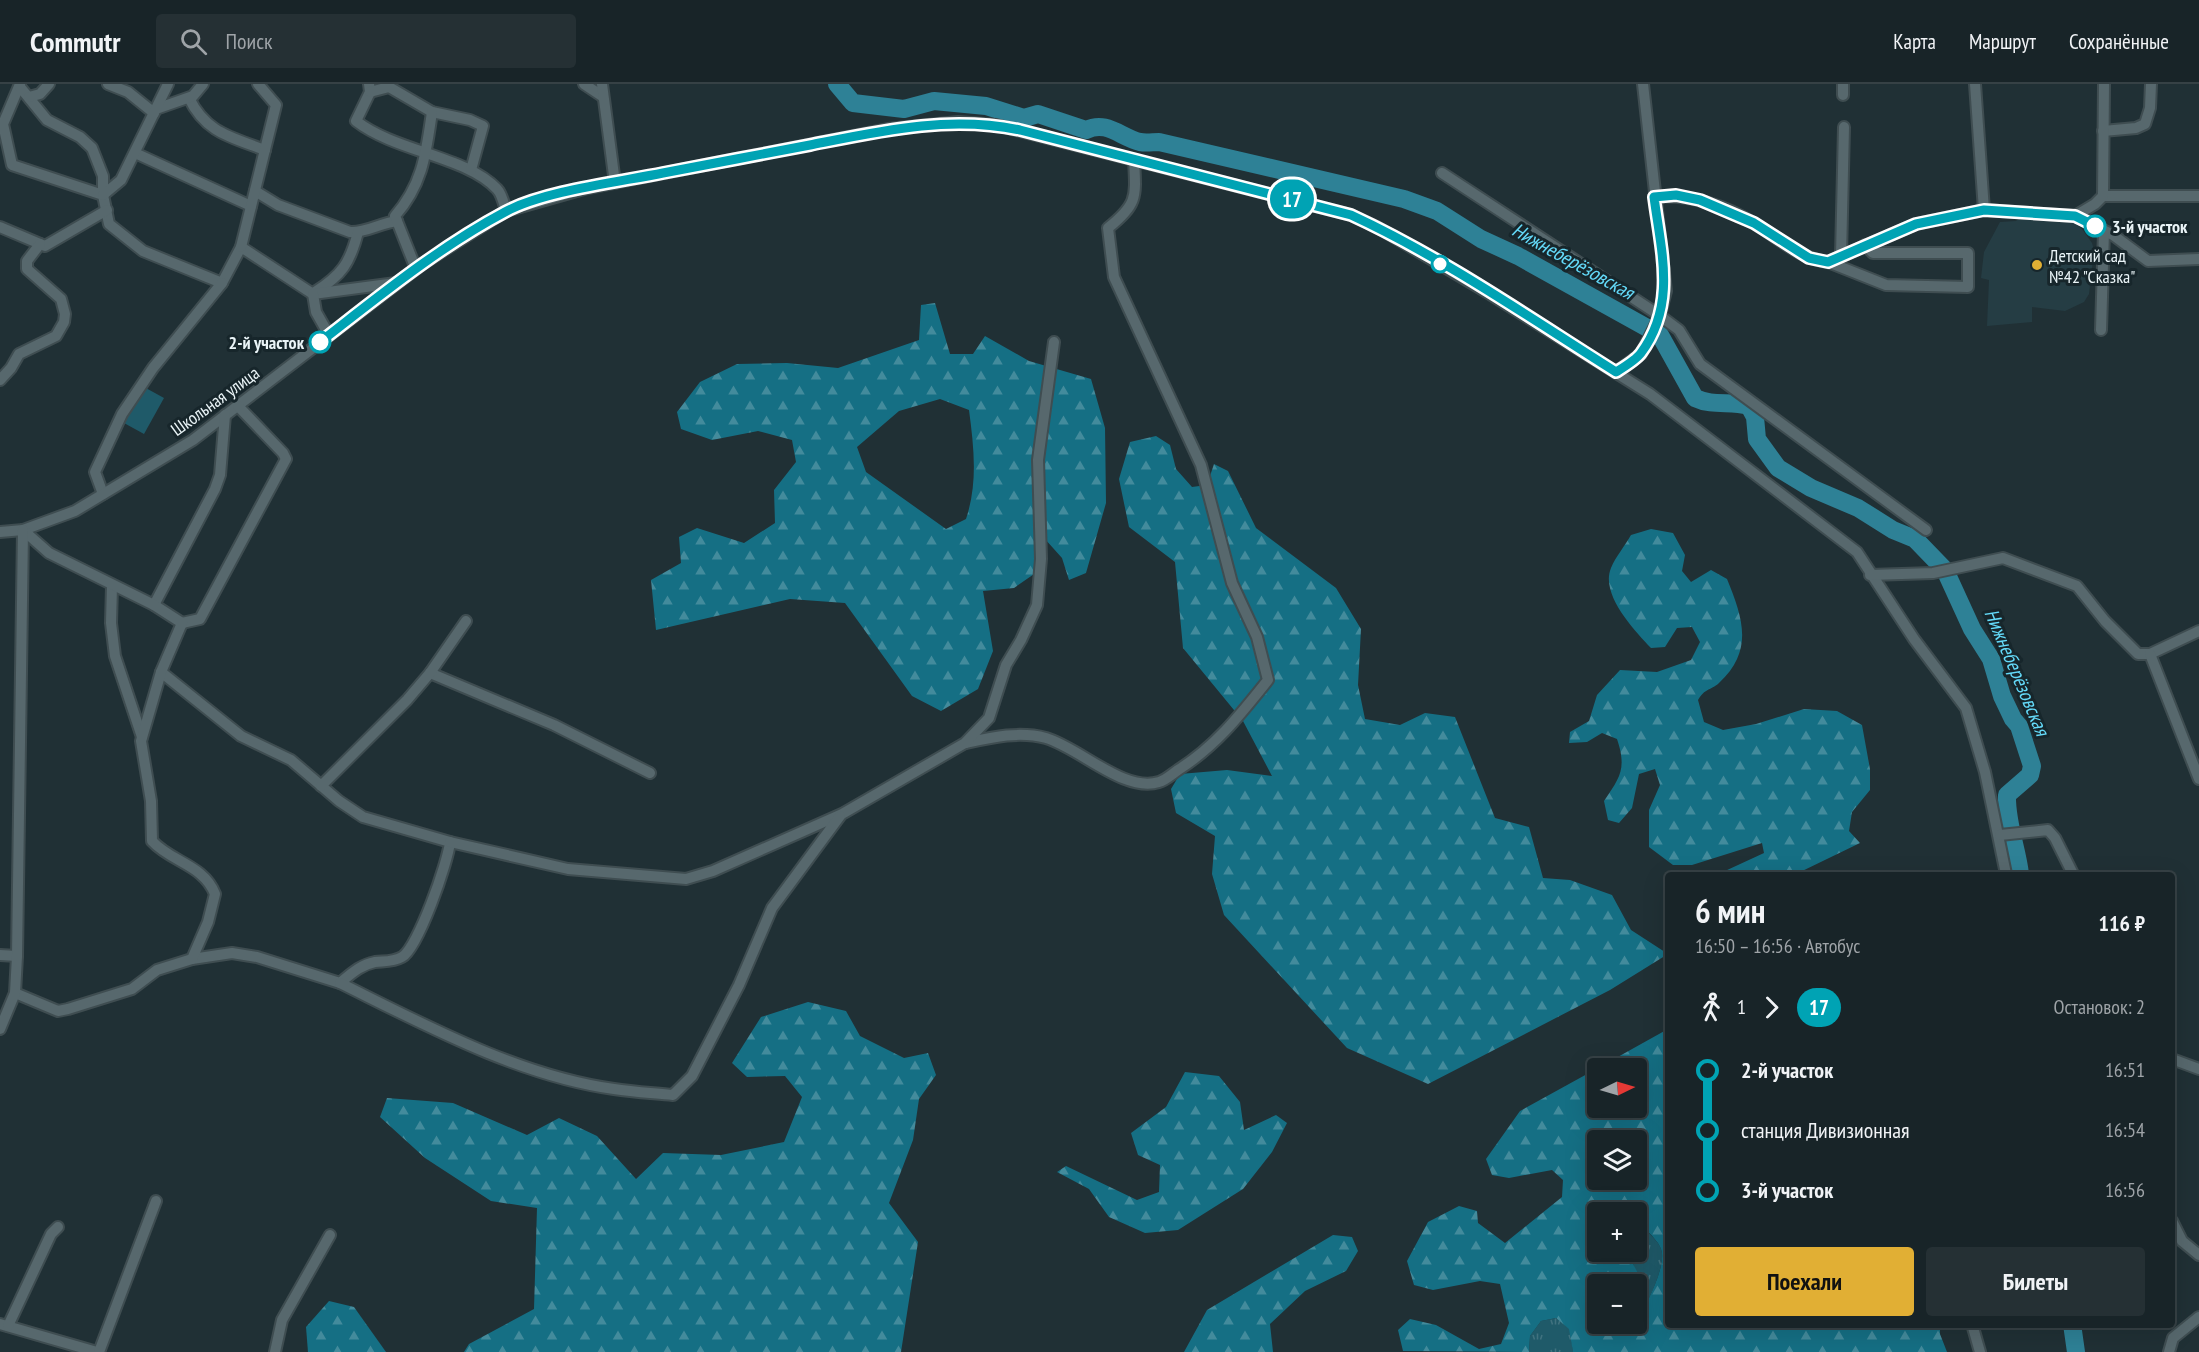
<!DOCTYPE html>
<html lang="ru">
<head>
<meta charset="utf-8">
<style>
  body { margin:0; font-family:"PT Sans Narrow",sans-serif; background:#253034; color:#f1f3f6; height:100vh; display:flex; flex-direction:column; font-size:22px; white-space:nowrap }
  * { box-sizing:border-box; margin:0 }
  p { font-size:20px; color:#9fa4a8 }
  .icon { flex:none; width:33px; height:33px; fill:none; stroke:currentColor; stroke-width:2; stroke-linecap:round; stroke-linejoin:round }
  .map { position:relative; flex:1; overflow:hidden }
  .side { position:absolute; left:1665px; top:788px; width:510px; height:456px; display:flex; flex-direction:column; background:#182428; border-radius:6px; box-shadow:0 6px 24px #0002,0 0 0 2px #364145 }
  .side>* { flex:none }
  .badge { padding:0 12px; border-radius:20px; font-size:21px; line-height:39px }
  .needle { width:39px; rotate:85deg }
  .tools { position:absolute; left:1587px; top:974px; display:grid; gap:12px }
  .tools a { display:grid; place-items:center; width:60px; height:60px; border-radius:6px; background:#182428; box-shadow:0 6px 24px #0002,0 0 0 2px #364145; font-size:30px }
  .map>.badge { position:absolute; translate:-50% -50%; box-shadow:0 0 0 3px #fff }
  .legs { display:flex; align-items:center; gap:9px; height:66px; padding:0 30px; font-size:20px }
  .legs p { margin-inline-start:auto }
  .summary { display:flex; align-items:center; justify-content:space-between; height:102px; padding:0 30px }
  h1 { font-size:33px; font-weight:600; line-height:45px }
  .primary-button { display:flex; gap:12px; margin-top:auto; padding:12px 30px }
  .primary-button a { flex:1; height:69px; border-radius:6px; background:#e1af34; color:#111; font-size:24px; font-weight:600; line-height:69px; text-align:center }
  .primary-button a+a { background:#253034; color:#f1f3f6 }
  ul { padding:0 30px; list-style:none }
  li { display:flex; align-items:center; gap:21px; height:60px; font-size:22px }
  li i { display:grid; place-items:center; width:9px; height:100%; margin:0 8px; background:currentColor }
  li i::after { content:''; width:15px; height:15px; margin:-8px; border:4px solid; border-radius:50%; background:#182428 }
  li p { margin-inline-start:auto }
  li:first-child i { background:linear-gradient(#0000 50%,currentColor 0) }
  li:last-child i { background:linear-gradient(currentColor 50%,#0000 0) }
  header { display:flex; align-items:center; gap:36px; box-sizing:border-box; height:84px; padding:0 30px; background:#182428; border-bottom:2px solid #364145 }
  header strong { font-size:28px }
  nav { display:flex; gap:33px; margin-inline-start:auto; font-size:21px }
  .search { width:420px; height:54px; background:#253034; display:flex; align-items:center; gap:15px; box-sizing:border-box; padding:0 21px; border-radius:6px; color:#9fa4a8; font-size:22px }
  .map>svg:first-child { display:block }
</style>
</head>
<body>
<header>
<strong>Commutr</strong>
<div class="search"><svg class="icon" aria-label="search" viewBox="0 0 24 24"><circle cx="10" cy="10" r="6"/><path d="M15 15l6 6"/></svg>Поиск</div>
<nav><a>Карта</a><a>Маршрут</a><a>Сохранённые</a></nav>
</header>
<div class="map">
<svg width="2199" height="1268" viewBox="0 0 2199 1268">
  <defs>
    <pattern id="grass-tufts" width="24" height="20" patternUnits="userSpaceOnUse" patternTransform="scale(1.5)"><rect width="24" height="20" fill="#1f5a69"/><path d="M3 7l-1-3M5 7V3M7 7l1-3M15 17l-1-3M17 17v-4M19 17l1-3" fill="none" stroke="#40727f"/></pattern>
    <pattern id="forest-firs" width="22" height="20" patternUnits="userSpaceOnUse" patternTransform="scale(1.5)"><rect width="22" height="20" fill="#156f84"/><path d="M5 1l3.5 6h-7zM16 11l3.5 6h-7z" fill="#438b9c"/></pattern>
  </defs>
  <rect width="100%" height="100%" fill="#203035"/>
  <!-- built -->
  <polygon fill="#253d44" points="2023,131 2072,137 2082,145 2092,159 2094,166 2089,210 2084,218 2065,227 2032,223 2032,238 1987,242 1989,196 1981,194 1984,168 2000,138 2016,137"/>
  <!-- grass -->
  <g fill="url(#grass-tufts)">
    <path d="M1645,1146C1652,1152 1661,1160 1662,1169C1664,1188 1645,1221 1638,1239L1632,1246L1619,1247L1612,1239H1636L1639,1198L1633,1180V1167H1636L1637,1150Z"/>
    <polygon points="1556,1234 1570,1245 1573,1268 1529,1268 1530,1252 1541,1237"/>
  </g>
  <!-- forest -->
  <g fill="url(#forest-firs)" fill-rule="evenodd">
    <path d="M935,219L950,270H973L985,252L1029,277L1091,295L1105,344L1106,419L1086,489L1069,496L1062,474L1036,445L1037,488L1014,504L983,507L993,567L978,605L941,627L912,612L845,519L790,515L656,546L651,496L681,479L679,453L697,444L744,459L775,439L774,406L796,378L792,356L758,347L712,356L681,345L677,328L700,298L737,280L787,279L838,284L919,256L921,221ZM940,315L969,326C974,364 978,399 966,435L946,445L866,388L857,363L899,327Z"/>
    <polygon points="1156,352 1170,361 1176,385 1192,403 1207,401 1214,380 1228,387 1256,444 1336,504 1361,545 1358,601 1365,635 1400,641 1425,629 1455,633 1495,734 1529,743 1543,794 1570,796 1612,811 1631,846 1668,870 1610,906 1428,1000 1347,964 1224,831 1212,790 1215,752 1176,729 1171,705 1180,690 1227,686 1272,692 1243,637 1183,564 1175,478 1129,443 1119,395 1130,358"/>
    <path d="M1651,445L1673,449L1685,471L1682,487L1691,498L1711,486L1727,495C1743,534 1754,567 1719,599C1710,607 1705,604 1698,616L1704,638L1723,646L1756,640L1804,625L1837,627L1862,641L1870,685V706L1852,728L1849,747L1860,759L1796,790H1728L1725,787L1764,769L1762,759L1692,781H1673L1649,763V726L1660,701L1655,685L1639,690L1632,724L1619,739L1608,736L1604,717C1620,693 1627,685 1617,655L1602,649L1587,658L1569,659L1570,648L1589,637L1597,611L1620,586L1657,588L1691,576L1700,558L1692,543L1677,544L1665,563L1651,564C1634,546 1600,510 1611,484C1616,472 1625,462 1631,451Z"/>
    <polygon points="808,918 846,927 860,952 904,974 928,969 936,991 919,1015 913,1056 889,1119 918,1158 901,1268 464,1268 469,1260 534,1225 537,1124 491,1117 425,1074 380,1033 387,1014 453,1019 527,1051 559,1034 597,1052 636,1095 663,1069 721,1071 784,1058 802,1013 785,992 747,993 732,979 761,933"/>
    <path d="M1668,945V1240L1940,1241V1250L1947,1268H1573L1569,1245L1556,1234L1541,1237L1530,1252L1529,1268L1403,1267L1398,1246L1410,1235L1436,1241L1479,1265L1501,1260L1509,1239L1500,1200L1480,1197L1433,1206L1414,1201L1407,1177L1428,1138L1459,1122L1477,1127L1478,1139L1505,1159L1562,1113L1563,1096L1552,1086L1509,1094L1492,1091L1486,1075L1520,1027L1598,984V1023H1636V984H1598ZM1598,1056H1636V1095H1598ZM1598,1128H1636L1637,1152L1646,1146C1652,1152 1661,1160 1662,1169C1664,1188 1645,1221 1638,1238L1632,1246L1619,1247L1612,1239H1598V1200L1613,1198L1637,1201L1640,1193L1633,1180V1167H1598Z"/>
    <polygon points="1185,988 1219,992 1240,1018 1244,1046 1276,1031 1287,1039 1272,1068 1243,1105 1178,1146 1145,1149 1109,1133 1089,1105 1057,1088 1066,1082 1137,1116 1159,1108 1160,1081 1138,1071 1131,1049 1166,1023"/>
    <polygon points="1333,1151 1352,1153 1358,1167 1346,1187 1305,1207 1270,1240 1273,1268 1184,1268 1207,1226"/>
    <polygon points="329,1217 354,1223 386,1268 308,1268 306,1243"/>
  </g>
  <!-- pitch -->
  <polygon fill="#1f5a69" points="144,303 164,314 144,350 124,339"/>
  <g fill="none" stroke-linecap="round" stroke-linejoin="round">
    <!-- river -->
    <g stroke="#2e8196" stroke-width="18">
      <path d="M837,0L853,19L904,25L934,17L986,22L1024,34L1038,30L1086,46C1107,36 1120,53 1140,58C1146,59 1153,58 1159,58L1404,115L1437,127L1481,155L1518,172L1660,251L1695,314C1714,323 1731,316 1749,322L1755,333L1757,355L1778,384L1811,404L1858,424L1893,446L1915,455L1945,486L1972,545L1991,575L2002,612L2013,635L2019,642L2032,682L2030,691L2007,711C2006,738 2017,764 2020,790"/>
      <polyline points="2072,1240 2076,1268"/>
    </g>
    <defs>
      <g id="minor">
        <polyline points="20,0 3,40 12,81 103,111 109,140 143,167 222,199 241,163 313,210"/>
        <polyline points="108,0 128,8 154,29"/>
        <path d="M369,0L370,8L356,37C396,68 466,72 497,105C502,110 504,120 506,127"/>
        <polyline points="584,0 602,12"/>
        <polyline points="602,0 615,99"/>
        <polyline points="1843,0 1843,11"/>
        <polyline points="1975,0 1984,126"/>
        <polyline points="20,3 47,36 80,53 92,64 103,92 103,111"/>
        <polyline points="370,8 389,3 432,28 470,36 483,42 471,86"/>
        <polyline points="29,13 40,10 49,0"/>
        <path d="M189,14C206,49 231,53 265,66"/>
        <polyline points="156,25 193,12 203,0"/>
        <polyline points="2103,47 2136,44 2145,40 2150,24 2151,0"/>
        <polyline points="135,69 251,122"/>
        <polyline points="1442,89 1659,231 1679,246 1700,280 1926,446"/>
        <path d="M255,107L278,121L350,148C366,149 380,139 397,137"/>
        <polyline points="103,111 121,96 168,0"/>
        <polyline points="2103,112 2199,112"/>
        <path d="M1654,113C1689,110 1725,121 1755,140C1779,154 1799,175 1828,178L1916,140L1984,126L2075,132L2113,151L2148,177L2199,175"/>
        <polyline points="2075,132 2095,120 2103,112 2104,0"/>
        <polyline points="0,143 45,162 107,126"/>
        <polyline points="241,163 276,21 258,0"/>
        <polyline points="1841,172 1844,43"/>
        <polyline points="1828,178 1886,201 1968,203 1968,169 1873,169 1865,161"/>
        <path d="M416,185L395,132C423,100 426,69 432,28"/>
        <path d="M315,208C342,191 350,179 358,148"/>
        <polyline points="313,210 396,199"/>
        <polyline points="313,210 316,228 329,251"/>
        <polyline points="2101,246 2104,147"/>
        <polyline points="1616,288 1641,270 1659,234 1666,207 1643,0"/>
        <polyline points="0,296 11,284 19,270 56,252 64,238 65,230 61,215 27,185 27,177 40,160"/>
        <polyline points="103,410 95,388 122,330 153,284 222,199"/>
        <polyline points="0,448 23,446 75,427 193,356 424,179 506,127 584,105 888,45 958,38 996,41 1351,131 1377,143 1490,210 1650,310 1857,468 1914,555 1966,624 1985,688 2006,790"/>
        <polyline points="1870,491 1933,489 2003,474 2077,502 2105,537 2138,570 2150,570 2199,547"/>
        <polyline points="112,502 111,539 115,572 142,653"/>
        <polyline points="154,521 215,405 220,391 225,331"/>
        <polyline points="182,539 200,535 286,375 283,369 238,322"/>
        <polyline points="2150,570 2199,695"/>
        <path d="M161,588L241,652L291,676L339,717L363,733L450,758C448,778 418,864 402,873C393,878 385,877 375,878C360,881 351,890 340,899L257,873L232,869L192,875"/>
        <polyline points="430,589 554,641 650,689"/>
        <path d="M966,659C993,653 1019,647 1046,654C1080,664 1124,709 1159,698C1166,696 1172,690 1178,686C1216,662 1240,631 1268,596L1257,553L1232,499L1201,381L1114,193L1108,144C1138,120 1136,113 1134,76"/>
        <polyline points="321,702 407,616 430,589 466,537"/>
        <polyline points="2000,751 2048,746 2055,754 2073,790"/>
        <polyline points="450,758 568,785 686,795 713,787 842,730 965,659 989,634 1006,581 1021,556 1037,521 1041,475 1038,376 1054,258"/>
        <polyline points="0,871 17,872"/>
        <path d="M340,899C425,941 519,992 614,1005C633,1008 653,1009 673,1011L692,992L739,901L772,824L840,732"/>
        <path d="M15,909L58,927L68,925L132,905L157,886L192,875L208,838L215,810C204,781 171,778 152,757L151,717L141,657L161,588L182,539L154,521L49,469L23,446"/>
        <polyline points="0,945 15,909 17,872 23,446"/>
        <polyline points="2172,975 2199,985"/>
        <polyline points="2172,1137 2182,1157 2199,1171"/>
        <polyline points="0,1240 97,1268"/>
        <polyline points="1972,1240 1980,1268"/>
        <polyline points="8,1242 51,1150 58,1143"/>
        <polyline points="99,1268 156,1117"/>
        <polyline points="275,1268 282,1236 330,1151"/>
        <polyline points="2169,1268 2173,1254 2199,1233"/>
      </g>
    </defs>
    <!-- minor casing -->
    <use href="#minor" stroke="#3f4d51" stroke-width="14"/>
    <!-- minor -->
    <use href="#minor" stroke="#57686d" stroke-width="10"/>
  </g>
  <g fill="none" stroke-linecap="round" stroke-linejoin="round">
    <defs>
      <path id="line-1" d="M320,258C378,213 439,163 505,128C543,107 619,98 663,89C712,80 761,70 810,61C880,47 949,31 1020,46L1351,131C1444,174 1530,234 1616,288C1624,283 1636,276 1641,269C1677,220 1661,167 1654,113L1676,111L1700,116L1754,139L1809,174L1828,178L1916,140L1984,126L2075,132L2095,142"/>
    </defs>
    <!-- line-1 casing -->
    <use href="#line-1" stroke="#fff" stroke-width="14"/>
    <!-- line-1 -->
    <use href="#line-1" stroke="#00a3b4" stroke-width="9"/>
  </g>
  <!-- markers -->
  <g fill="#fff" stroke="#00a3b4" stroke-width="3">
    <circle cx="2095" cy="142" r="10"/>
    <circle cx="1440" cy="180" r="8"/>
    <circle cx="320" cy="258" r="10"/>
  </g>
  <circle fill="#e1af34" stroke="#17262b" stroke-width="2" cx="2037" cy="181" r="6"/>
  <g text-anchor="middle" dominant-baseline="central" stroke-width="6" stroke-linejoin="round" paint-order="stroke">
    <!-- stop labels -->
    <g font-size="18" font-weight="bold" fill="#eaf4f7" stroke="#17262b" text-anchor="start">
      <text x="2112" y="142">3-й участок</text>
      <text x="304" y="258" text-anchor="end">2-й участок</text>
    </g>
    <!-- poi labels -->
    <g font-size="18" fill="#eaf4f7" stroke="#17262b" text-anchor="start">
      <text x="2049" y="171">Детский сад<tspan x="2049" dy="21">№42 "Сказка"</tspan></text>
    </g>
    <!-- street labels -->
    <g font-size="18" fill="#eaf4f7" stroke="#17262b">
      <text transform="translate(215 317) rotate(-36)">Школьная улица</text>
    </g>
    <!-- water labels -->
    <g font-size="20" font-style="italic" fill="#64daf9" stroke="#17262b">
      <text transform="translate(1573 177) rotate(29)">Нижнеберёзовская</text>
      <text transform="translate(2017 588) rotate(67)">Нижнеберёзовская</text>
    </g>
  </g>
</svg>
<div class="tools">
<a><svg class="needle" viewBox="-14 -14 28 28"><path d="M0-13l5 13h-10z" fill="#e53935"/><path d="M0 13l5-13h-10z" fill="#9fa4a8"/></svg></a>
<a><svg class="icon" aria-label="layers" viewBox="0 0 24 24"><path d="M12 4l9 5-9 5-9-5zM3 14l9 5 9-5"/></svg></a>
<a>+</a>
<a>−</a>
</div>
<b class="badge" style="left:1292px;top:115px;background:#00a3b4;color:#fff">17</b>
<section class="side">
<div class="summary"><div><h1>6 мин</h1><p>16:50 – 16:56 · Автобус</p></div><b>116 ₽</b></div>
<div class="legs"><svg class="icon" aria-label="walk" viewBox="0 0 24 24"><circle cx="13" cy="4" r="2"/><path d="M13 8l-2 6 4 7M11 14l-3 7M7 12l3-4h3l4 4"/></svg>1<svg class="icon" aria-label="forward" viewBox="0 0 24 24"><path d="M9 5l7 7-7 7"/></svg><b class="badge" style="background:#00a3b4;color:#fff">17</b><p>Остановок: 2</p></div>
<ul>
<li><i style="color:#00a3b4"></i><b>2-й участок</b><p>16:51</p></li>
<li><i style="color:#00a3b4"></i><span>станция Дивизионная</span><p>16:54</p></li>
<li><i style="color:#00a3b4"></i><b>3-й участок</b><p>16:56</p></li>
</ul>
<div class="primary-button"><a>Поехали</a><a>Билеты</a></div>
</section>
</div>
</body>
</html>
